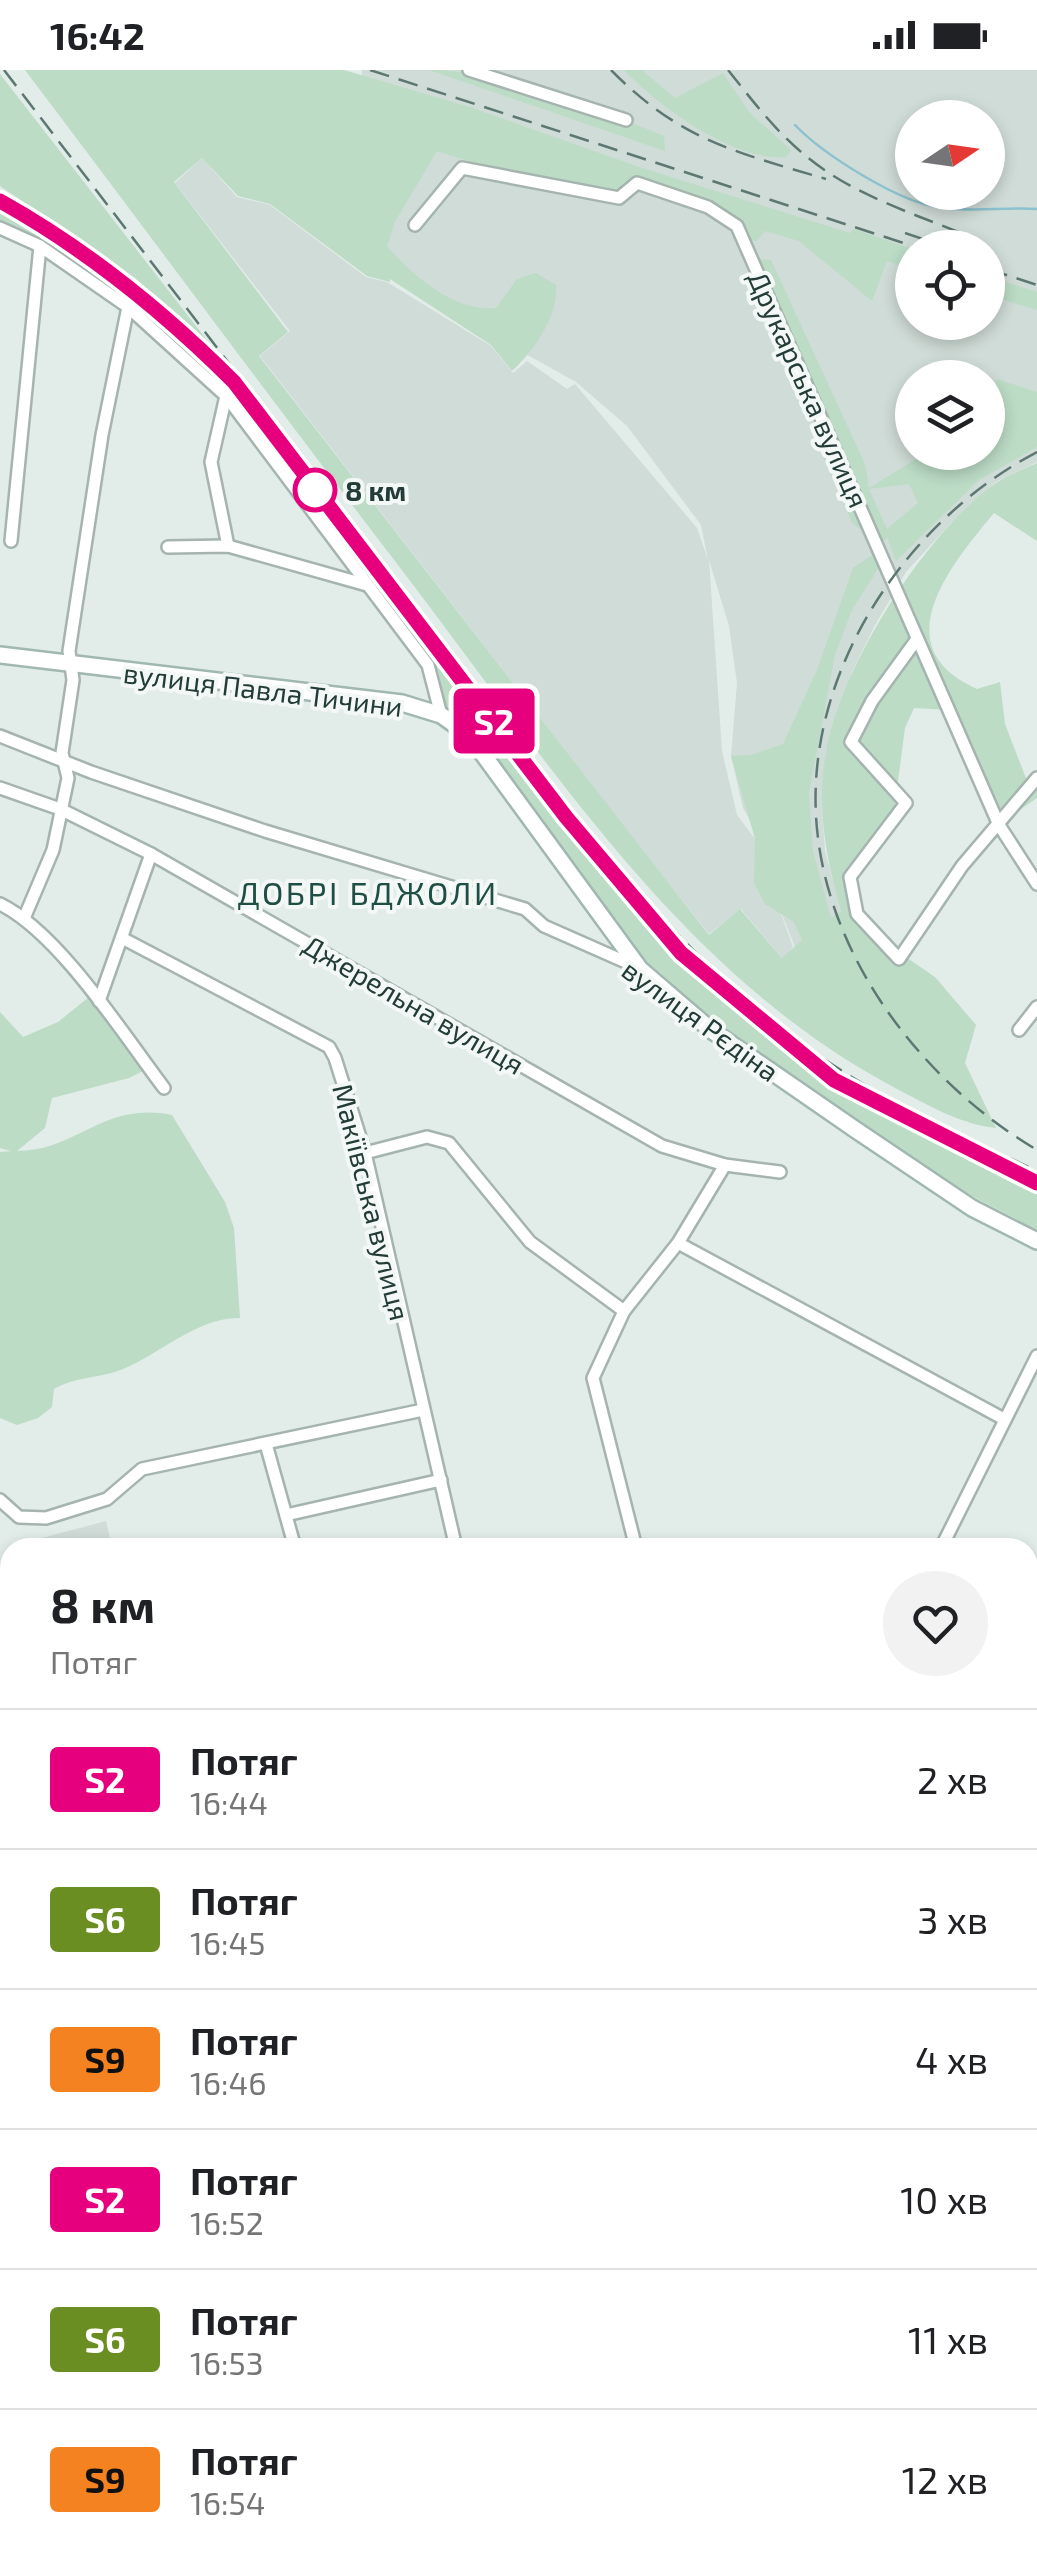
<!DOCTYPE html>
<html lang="uk">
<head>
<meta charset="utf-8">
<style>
  body { margin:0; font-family:"Exo 2",sans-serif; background:#f2f2f2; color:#202124; height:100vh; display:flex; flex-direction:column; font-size:38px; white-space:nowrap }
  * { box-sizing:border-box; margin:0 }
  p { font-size:32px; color:#757577 }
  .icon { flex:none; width:55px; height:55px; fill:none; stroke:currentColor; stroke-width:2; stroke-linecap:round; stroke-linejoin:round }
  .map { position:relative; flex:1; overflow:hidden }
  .sheet { position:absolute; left:0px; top:1468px; width:1038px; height:1032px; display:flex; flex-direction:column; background:#fff; border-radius:30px 30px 0 0; box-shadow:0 5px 15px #0003 }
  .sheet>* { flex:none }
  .badge { padding:0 20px; border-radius:8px; font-size:35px; line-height:65px }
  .needle { width:65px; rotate:77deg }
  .fabs { position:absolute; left:895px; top:30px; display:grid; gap:20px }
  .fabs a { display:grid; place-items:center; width:110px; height:110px; border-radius:50%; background:#fff; box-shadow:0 5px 15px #0003; font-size:50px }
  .map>.badge { position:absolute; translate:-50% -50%; box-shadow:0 0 0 5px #fff }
  .round { display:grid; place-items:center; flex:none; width:105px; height:105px; border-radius:52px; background:#f2f2f2 }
  .head { display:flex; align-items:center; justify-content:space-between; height:170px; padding:0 50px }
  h1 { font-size:48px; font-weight:700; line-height:75px }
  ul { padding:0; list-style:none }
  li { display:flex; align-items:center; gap:30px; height:140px; padding:0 50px; border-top:2px solid #e0e0e0 }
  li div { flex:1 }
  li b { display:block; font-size:38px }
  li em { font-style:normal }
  li .badge { min-width:110px; font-weight:700; text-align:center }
  .status { display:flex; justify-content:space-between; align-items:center; height:70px; padding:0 50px; background:#fff; direction:ltr }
  .status svg { height:28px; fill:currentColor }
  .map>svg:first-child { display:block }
</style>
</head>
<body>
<div class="status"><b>16:42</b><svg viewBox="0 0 49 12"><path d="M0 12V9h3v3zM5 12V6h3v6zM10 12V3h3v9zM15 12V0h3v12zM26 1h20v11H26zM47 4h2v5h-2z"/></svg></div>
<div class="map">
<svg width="1037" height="2498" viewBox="0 0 1037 2498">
  <rect width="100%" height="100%" fill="#e2ece8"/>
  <!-- built -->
  <g fill="#d0dcd7" fill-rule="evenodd">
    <path d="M362,0H1037V392L996,412L951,453L906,502L874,557L853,600L826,681L822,739L825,781L841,841L795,877L775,827L793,877L783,889L741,839L709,864L655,796L260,286L290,261L175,113L202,88L237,127L270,135L366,207L387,212L491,276L513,303L527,291L567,319L575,314L697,458L708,490L701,455L627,356L576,312L385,205L361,108ZM912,48H988V122H912ZM912,178H988V252H912ZM912,308H988V382H912ZM709,490L729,556L737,613L731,686L743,738L758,764L756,785L755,769L737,745L722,681Z"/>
    <polygon points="106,1451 112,1477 36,1477 34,1470"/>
  </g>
  <!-- green -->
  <g fill="#bcdcc6" fill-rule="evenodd">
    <path d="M25,0H344L473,38L639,97L850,163L854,159L912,179V199L887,191L872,231L799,171L765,161L757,171H745L728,148L637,113L602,133L437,81L396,150L387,176C412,205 455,243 496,238L517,209L536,203L556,215C559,245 534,281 512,301L491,275L390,209V212L367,206L270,134L238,126L202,88L174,112L288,262L259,286L709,865L740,839L782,888L802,870L794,852L765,834L754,813L755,769L731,686L751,685L783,674L817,600L853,498L880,480L883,491L852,540L835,585L809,723L813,781L831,848L841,841C826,789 816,736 826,682C841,596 925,463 996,413C1008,405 1024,399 1037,393V471L994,443C951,495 882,577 977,619L1000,612L1005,654L1027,711L1037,701V728L1011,746L994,744L948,640L914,638L905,658L894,741L868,772L850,807L855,830L881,870L935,907L976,955L965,993L996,1058C960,1054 932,1037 899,1020C680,906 545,686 398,495C272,331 150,165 25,0Z"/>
    <path d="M429,0C504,0 595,37 664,66L665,81Z"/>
    <path d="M624,0H642L675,28L723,3L750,43L791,80L786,87C732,91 660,37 624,0Z"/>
    <polygon points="0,4 227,296 135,208 0,116"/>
    <path d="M0,134C90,185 165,247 238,320L655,858L785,977L877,1038L1037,1113V1160L951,1115L750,981L643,897L469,665L441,645L428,595L226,328L128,237L0,158Z"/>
    <path d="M759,189L771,190L865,394L869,418L926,383L988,382V343L997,309L1037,322V377L979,410L896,491L887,467L881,475L852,453L816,370L830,357ZM909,414L918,433L887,459L869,419Z"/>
    <polygon points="988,206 1037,222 1037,240 988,225"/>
    <path d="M89,927L149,998L129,1008L52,1028L45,1058L17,1081C78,1081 102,1031 172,1045L225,1132L234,1158L240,1248C195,1247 157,1288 115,1302C94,1308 73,1308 54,1319L52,1337L38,1348L17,1355L0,1348V1082L11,1081L0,1078V942L23,967L58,952Z"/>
    <polygon points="641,2490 742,2490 739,2498 642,2498"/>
  </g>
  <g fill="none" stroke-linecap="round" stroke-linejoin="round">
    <!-- stream -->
    <path stroke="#8cc1cf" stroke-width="2.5" d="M795,55C824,85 901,134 943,138C974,142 1006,137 1037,139"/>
    <defs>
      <g id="street">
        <polyline points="469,0 626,50"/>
        <polyline points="415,155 462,98 619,128 637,113 708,137 737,156 999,755 1037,814"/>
        <polyline points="0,158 40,176 128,237 226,326 428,595 441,645"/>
        <polyline points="226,326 211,392 228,476"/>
        <polyline points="11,471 40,176"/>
        <polyline points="168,477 228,476 367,515"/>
        <polyline points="917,569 872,631 851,672 906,733 850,807 857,844 899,889 962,796 1037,708"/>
        <polyline points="0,666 91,702 265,761 525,839 544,856 637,897"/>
        <polyline points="0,718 60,739 151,784 662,1076 725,1095 780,1102"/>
        <path d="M0,834C59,863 123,964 164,1018"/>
        <polyline points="25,846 53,780 68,708 62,683 73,610 69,581 102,365 128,237"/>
        <polyline points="122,868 329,977 335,988 365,1083 456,1478"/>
        <polyline points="99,931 151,784"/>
        <polyline points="1019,960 1037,937"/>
        <polyline points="365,1083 427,1067 449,1073 530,1172 624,1241"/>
        <polyline points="678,1173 1004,1349"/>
        <polyline points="266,1374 295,1478"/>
        <polyline points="0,1430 19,1447 46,1448 107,1429 142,1399 423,1340"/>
        <polyline points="286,1445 441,1410"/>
        <polyline points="636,1478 593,1308 624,1241 678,1173 725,1095"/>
        <polyline points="941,1478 1037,1286"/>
        <polyline points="1028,1601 1037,1599"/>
        <polyline points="1028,1728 1037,1726"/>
      </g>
      <g id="secondary">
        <polyline points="0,585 402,633 441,645 469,665 640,899 711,960 856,1060 972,1138 1037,1171"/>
        <polyline points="1028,2019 1037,2031"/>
        <polyline points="1028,2239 1037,2114"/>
        <polyline points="370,2490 372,2498"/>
        <polyline points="1003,2498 1004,2490"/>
      </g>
      <g id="primary">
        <polyline points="1028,1852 1037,1849"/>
        <polyline points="1028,1897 1037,1894"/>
        <polyline points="0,2163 10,2161"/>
        <polyline points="0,2190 10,2187"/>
      </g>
    </defs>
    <!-- street casing -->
    <use href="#street" stroke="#a5b4af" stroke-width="16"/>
    <!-- secondary casing -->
    <use href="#secondary" stroke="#a1b7b1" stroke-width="20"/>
    <!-- primary casing -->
    <use href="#primary" stroke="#c1c8c7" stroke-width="22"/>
    <!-- street -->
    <use href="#street" stroke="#fff" stroke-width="11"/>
    <!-- secondary -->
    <use href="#secondary" stroke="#fff" stroke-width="15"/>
    <!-- primary -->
    <use href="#primary" stroke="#68a095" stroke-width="18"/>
    <!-- rail -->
    <g stroke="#5d7872" stroke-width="2.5" stroke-dasharray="20 10" stroke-linecap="butt">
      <path d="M4,0L603,781C672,862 743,937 833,995C897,1037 968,1068 1037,1101"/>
      <polyline points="370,0 919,178"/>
      <path d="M611,0C680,70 735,82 826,109"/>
      <path d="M728,0C752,30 776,62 806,86C852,125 918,145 973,168"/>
      <polyline points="0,130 99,192 215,292"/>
      <polyline points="905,163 950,178"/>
      <polyline points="988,199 1037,215"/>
      <path d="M1037,382C902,453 798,611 818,768C834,897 927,1015 1037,1080"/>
    </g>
  </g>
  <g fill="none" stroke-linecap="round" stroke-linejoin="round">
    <defs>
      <path id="line" d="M0,131C88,180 163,241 234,312L566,747L681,883L834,1010L1037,1113"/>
    </defs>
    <!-- line casing -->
    <use href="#line" stroke="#fff" stroke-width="22"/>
    <!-- line -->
    <use href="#line" stroke="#e6007e" stroke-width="15"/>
  </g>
  <!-- markers -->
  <circle fill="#fff" stroke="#e6007e" stroke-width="5" cx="315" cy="420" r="20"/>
  <g text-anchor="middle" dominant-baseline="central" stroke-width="8" stroke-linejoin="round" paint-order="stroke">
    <!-- street labels -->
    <g font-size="28" fill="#233c37" stroke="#f3f8f6">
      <text transform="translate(809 319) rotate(66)">Друкарська вулиця</text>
      <text transform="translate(263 619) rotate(7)">вулиця Павла Тичини</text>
      <text transform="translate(414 934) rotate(30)">Джерельна вулиця</text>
      <text transform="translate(701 950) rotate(36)">вулиця Рєдіна</text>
      <text transform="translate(372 1132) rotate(76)">Макіївська вулиця</text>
    </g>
    <!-- stop labels -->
    <g font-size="28" font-weight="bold" fill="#233c37" stroke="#f3f8f6" text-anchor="start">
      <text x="345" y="420">8 км</text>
    </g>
    <!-- quarter labels -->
    <g font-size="32" letter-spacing="2.5" fill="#1f4e45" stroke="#f3f8f6">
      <text x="368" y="822">ДОБРІ БДЖОЛИ</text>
    </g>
  </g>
</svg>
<div class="fabs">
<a><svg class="needle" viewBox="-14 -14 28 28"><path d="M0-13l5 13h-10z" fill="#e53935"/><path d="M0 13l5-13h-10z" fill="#757577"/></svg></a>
<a><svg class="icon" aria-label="locate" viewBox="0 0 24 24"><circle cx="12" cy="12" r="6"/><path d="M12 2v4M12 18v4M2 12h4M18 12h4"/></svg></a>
<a><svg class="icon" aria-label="layers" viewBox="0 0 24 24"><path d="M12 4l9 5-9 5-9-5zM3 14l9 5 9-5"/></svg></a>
</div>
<b class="badge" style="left:494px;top:651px;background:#e6007e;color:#fff">S2</b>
<section class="sheet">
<div class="head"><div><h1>8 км</h1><p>Потяг</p></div><a class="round"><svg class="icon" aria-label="heart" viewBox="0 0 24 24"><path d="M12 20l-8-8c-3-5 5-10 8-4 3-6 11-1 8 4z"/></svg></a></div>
<ul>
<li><span class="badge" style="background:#e6007e;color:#fff">S2</span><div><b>Потяг</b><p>16:44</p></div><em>2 хв</em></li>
<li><span class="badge" style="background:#6b8e23;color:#fff">S6</span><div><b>Потяг</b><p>16:45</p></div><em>3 хв</em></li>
<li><span class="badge" style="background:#f58220;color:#111">S9</span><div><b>Потяг</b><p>16:46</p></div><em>4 хв</em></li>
<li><span class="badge" style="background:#e6007e;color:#fff">S2</span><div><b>Потяг</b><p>16:52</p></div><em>10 хв</em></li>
<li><span class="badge" style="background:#6b8e23;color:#fff">S6</span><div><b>Потяг</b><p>16:53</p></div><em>11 хв</em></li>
<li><span class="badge" style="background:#f58220;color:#111">S9</span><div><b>Потяг</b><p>16:54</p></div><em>12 хв</em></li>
</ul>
</section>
</div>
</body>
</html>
